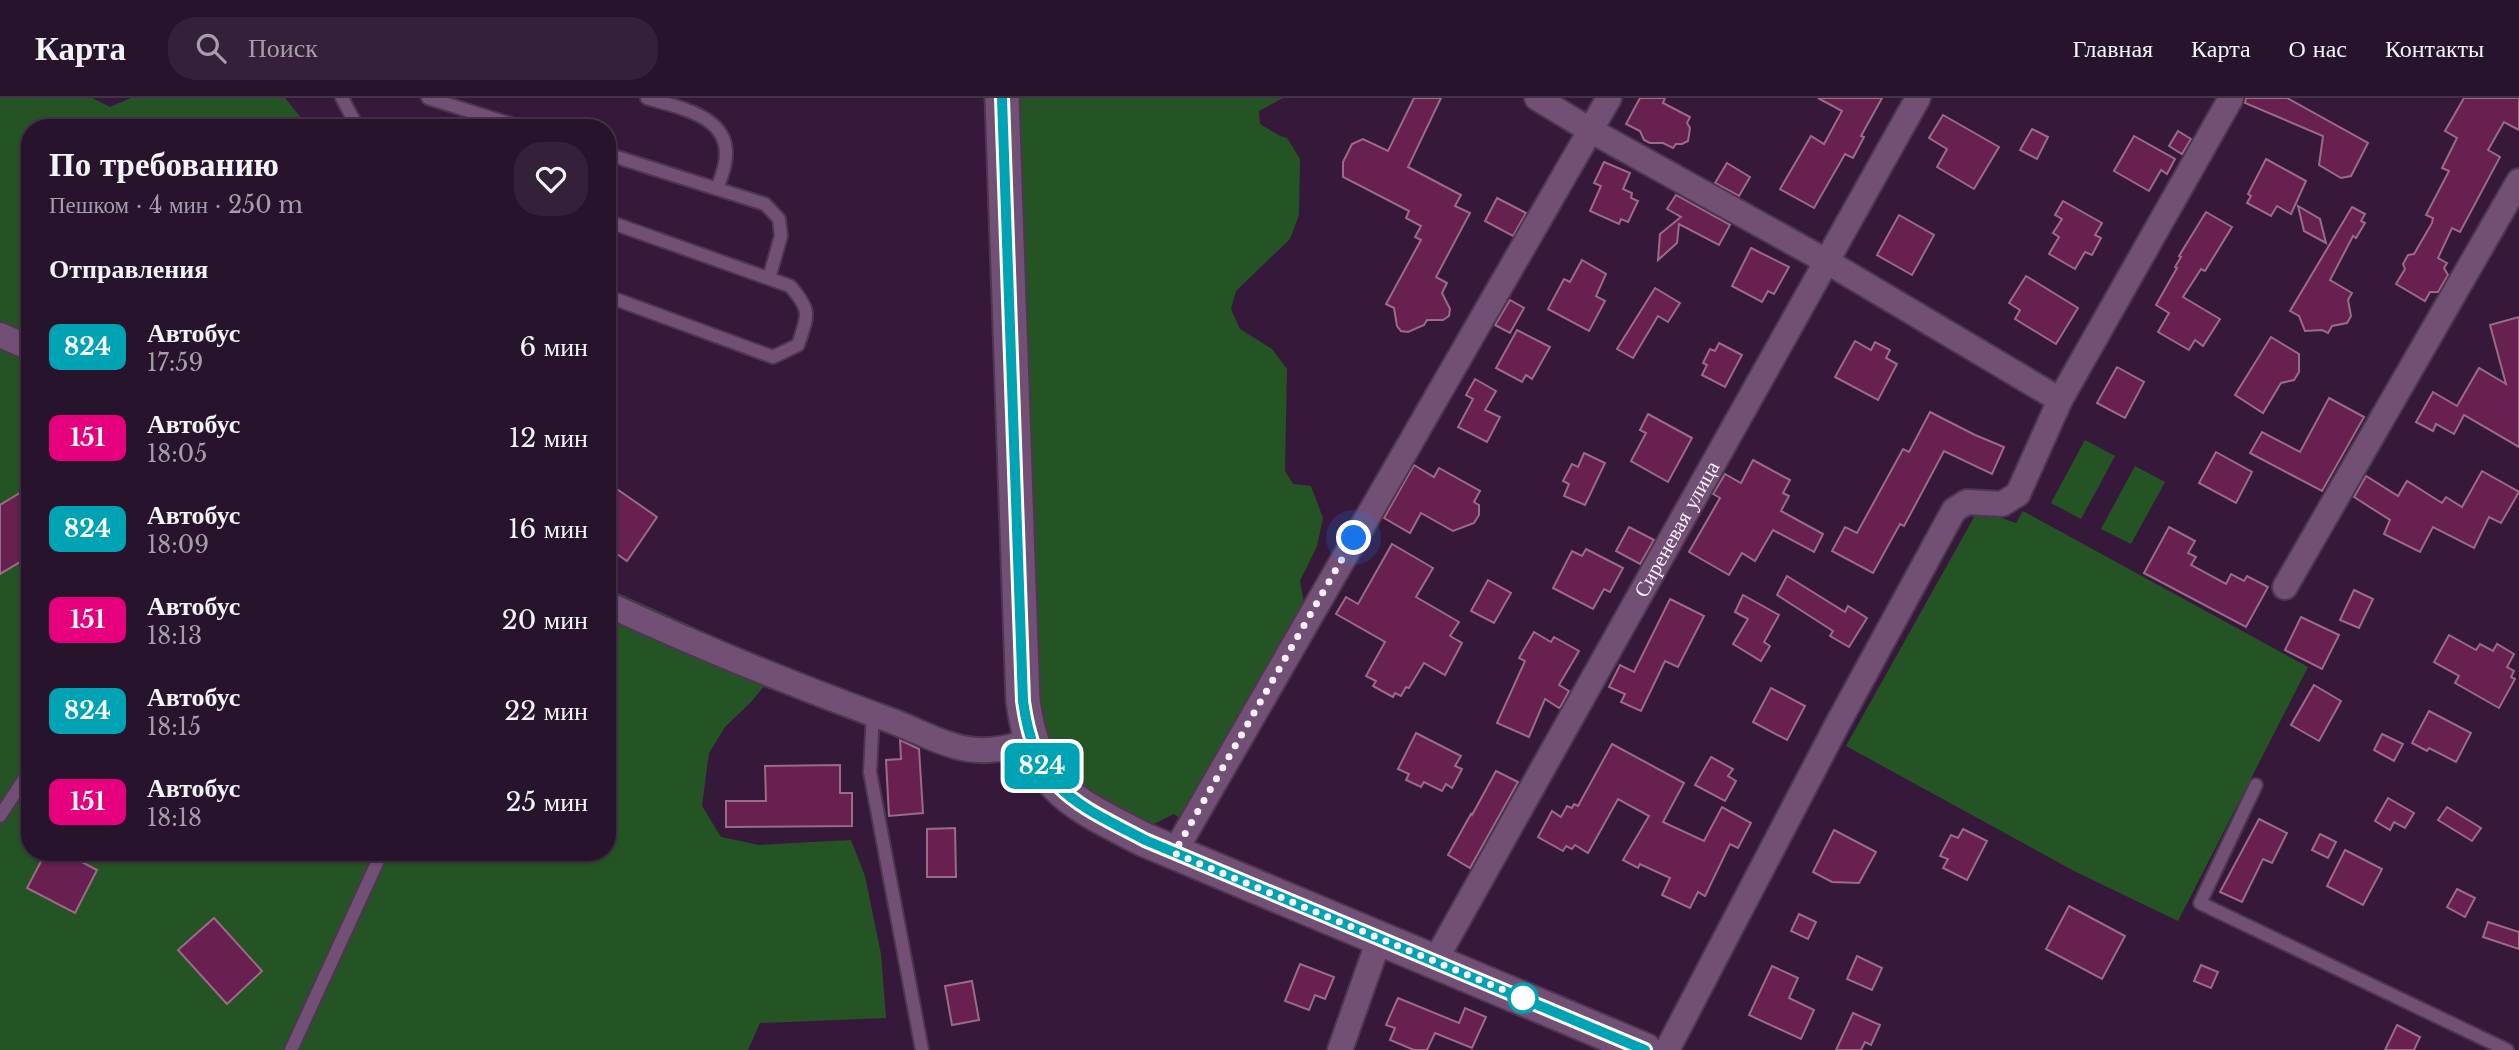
<!DOCTYPE html>
<html lang="ru">
<head>
<meta charset="utf-8">
<style>
  body { margin:0; font-family:"Libre Baskerville",serif; background:#342038; color:#f1f3f6; height:100vh; display:flex; flex-direction:column; font-size:26px; white-space:nowrap }
  * { box-sizing:border-box; margin:0 }
  p { font-size:23px; color:#a59ea9 }
  .icon { flex:none; width:38px; height:38px; fill:none; stroke:currentColor; stroke-width:2; stroke-linecap:round; stroke-linejoin:round }
  .map { position:relative; flex:1; overflow:hidden }
  .sheet { position:absolute; left:21px; top:21px; width:595px; height:742px; display:flex; flex-direction:column; background:#28132c; border-radius:28px; box-shadow:0 2px 5px #0004,0 0 0 2px #443248 }
  .sheet>* { flex:none }
  .badge { padding:0 14px; border-radius:10px; font-size:24px; line-height:46px }
  .you { position:absolute; width:35px; height:35px; margin:-18px; border:5px solid #fff; border-radius:50%; background:#1a73e8; box-shadow:0 0 0 10px #1a73e833 }
  .map>.badge { position:absolute; translate:-50% -50%; box-shadow:0 0 0 4px #fff }
  h2 { padding:0 28px; font-size:26px; line-height:63px }
  .round { display:grid; place-items:center; flex:none; width:74px; height:74px; border-radius:28px; background:#342038 }
  .head { display:flex; align-items:center; justify-content:space-between; height:119px; padding:0 28px }
  h1 { font-size:33px; font-weight:700; line-height:52px }
  ul { padding:0; list-style:none }
  li { display:flex; align-items:center; gap:21px; height:91px; padding:0 28px }
  li div { flex:1 }
  li b { display:block; font-size:26px }
  li em { font-style:normal }
  li .badge { min-width:77px; font-weight:700; text-align:center }
  header { display:flex; align-items:center; gap:42px; box-sizing:border-box; height:98px; padding:0 35px; background:#28132c; border-bottom:2px solid #443248 }
  header strong { font-size:33px }
  nav { display:flex; gap:38px; margin-inline-start:auto; font-size:24px }
  .search { width:490px; height:63px; background:#342038; display:flex; align-items:center; gap:18px; box-sizing:border-box; padding:0 24px; border-radius:28px; color:#a59ea9; font-size:26px }
  .map>svg:first-child { display:block }
</style>
</head>
<body>
<header>
<strong>Карта</strong>
<div class="search"><svg class="icon" aria-label="search" viewBox="0 0 24 24"><circle cx="10" cy="10" r="6"/><path d="M15 15l6 6"/></svg>Поиск</div>
<nav><a>Главная</a><a>Карта</a><a>О нас</a><a>Контакты</a></nav>
</header>
<div class="map">
<svg width="2519" height="952" viewBox="0 0 2519 952">
  <rect width="100%" height="100%" fill="#36193a"/>
  <!-- green -->
  <g fill="#255424">
    <polygon points="0,0 92,0 110,9 131,0 285,0 309,30 30,30 30,754 607,754 607,490 780,568 752,603 725,629 709,655 702,708 721,739 759,747 851,742 865,778 881,856 886,920 760,925 748,952 0,952"/>
    <polygon points="1015,0 1283,0 1259,13 1260,26 1280,38 1287,40 1300,61 1299,117 1290,141 1236,193 1231,211 1240,231 1272,251 1287,271 1285,373 1293,386 1311,388 1323,420 1317,448 1300,483 1305,510 1181,721 1174,716 1154,726 1105,707 1065,681 1040,633"/>
    <polygon points="2085,342 2115,358 2081,421 2051,405"/>
    <polygon points="2135,368 2165,384 2131,446 2101,431"/>
    <polygon points="1978,412 2016,425 2023,413 2308,569 2178,823 2074,773 1846,648"/>
  </g>
  <!-- building -->
  <g fill="#672050" stroke="#9a6b87" stroke-width="2">
    <polygon points="1414,0 1441,0 1408,69 1461,97 1455,108 1470,115 1436,179 1447,185 1442,195 1450,211 1449,218 1443,222 1427,222 1424,227 1408,234 1401,233 1397,228 1394,210 1386,206 1421,142 1415,139 1421,128 1406,120 1409,113 1343,79 1343,64 1352,46 1363,41 1388,53"/>
    <polygon points="1640,0 1665,0 1663,5 1690,19 1687,25 1690,30 1688,43 1682,46 1676,46 1673,50 1663,45 1650,45 1644,42 1640,33 1626,26"/>
    <polygon points="1818,0 1882,0 1861,38 1864,39 1853,60 1845,56 1814,110 1780,91 1811,38 1824,46 1842,13"/>
    <polygon points="2246,0 2287,0 2368,45 2351,78 2341,80 2319,67 2323,38 2245,5"/>
    <polygon points="2464,0 2519,0 2519,32 2504,24 2488,52 2500,59 2460,134 2452,130 2438,160 2447,165 2444,170 2448,177 2438,194 2430,194 2425,203 2396,186 2405,171 2403,166 2408,157 2414,156 2432,125 2433,120 2426,117 2449,73 2442,70 2457,40 2445,33"/>
    <polygon points="1943,17 1999,49 1974,91 1937,69 1947,51 1929,40"/>
    <polygon points="2032,31 2048,39 2037,61 2020,52"/>
    <polygon points="2178,33 2191,41 2182,56 2169,48"/>
    <polygon points="2134,38 2175,61 2167,76 2161,72 2149,93 2114,73"/>
    <polygon points="2266,61 2306,83 2291,116 2277,108 2271,118 2247,105 2251,98 2248,96"/>
    <polygon points="1604,64 1630,75 1623,91 1632,95 1631,100 1638,103 1628,124 1621,121 1619,126 1590,113 1601,88 1594,85"/>
    <polygon points="1727,65 1750,79 1739,98 1715,85"/>
    <polygon points="1676,97 1730,127 1719,147 1679,126 1677,145 1658,162 1660,136 1681,119 1667,111"/>
    <polygon points="1497,100 1526,115 1513,138 1485,123"/>
    <polygon points="2063,103 2102,125 2095,137 2101,140 2092,157 2085,154 2075,171 2049,156 2059,139 2053,135 2062,121 2055,117"/>
    <polygon points="2298,108 2320,121 2326,145 2304,133"/>
    <polygon points="2352,109 2365,116 2361,123 2365,125 2356,140 2353,138 2330,182 2352,195 2348,202 2351,218 2347,225 2332,228 2328,235 2322,232 2305,233 2299,218 2290,213"/>
    <polygon points="2206,114 2232,129 2205,173 2201,171 2183,199 2220,221 2203,248 2195,242 2189,252 2158,234 2169,215 2156,207 2177,170 2175,169 2181,159 2179,158"/>
    <polygon points="1899,117 1934,137 1912,177 1877,157"/>
    <polygon points="1751,150 1789,169 1774,196 1768,193 1762,204 1732,188"/>
    <polygon points="1582,162 1606,176 1596,198 1605,203 1589,233 1548,211 1564,181 1570,184"/>
    <polygon points="2026,178 2078,210 2056,246 2015,221 2020,212 2009,205"/>
    <polygon points="1655,190 1680,205 1668,224 1658,218 1633,260 1617,251"/>
    <polygon points="1510,202 1524,210 1510,235 1495,227"/>
    <polygon points="2519,219 2519,349 2464,317 2454,336 2436,326 2433,333 2416,324 2433,294 2457,308 2479,270 2506,286 2490,227"/>
    <polygon points="1517,232 1550,249 1532,281 1526,277 1522,284 1496,270"/>
    <polygon points="2271,239 2299,256 2299,274 2294,282 2281,285 2263,315 2235,297"/>
    <polygon points="1855,243 1871,252 1875,244 1890,252 1886,260 1897,266 1878,302 1835,279"/>
    <polygon points="1719,245 1742,257 1725,289 1702,277 1707,267 1703,265 1710,251 1715,253"/>
    <polygon points="2117,269 2144,284 2125,320 2097,305"/>
    <polygon points="1475,281 1496,293 1485,312 1500,319 1487,344 1458,329 1473,301 1466,297"/>
    <polygon points="2329,300 2364,319 2322,393 2250,355 2262,334 2300,354"/>
    <polygon points="1930,314 1975,337 2004,349 1992,376 1944,353 1904,428 1900,426 1873,475 1832,453 1845,429 1857,435 1903,351 1909,354"/>
    <polygon points="1648,316 1692,340 1668,384 1631,363 1646,335 1640,332"/>
    <polygon points="2216,354 2252,374 2236,405 2199,385"/>
    <polygon points="1584,355 1605,365 1585,407 1564,398 1569,386 1563,383 1572,366 1578,369"/>
    <polygon points="1753,362 1790,382 1783,395 1789,398 1781,413 1823,436 1814,454 1773,432 1755,463 1742,455 1729,477 1689,454 1720,400 1713,396 1725,376 1741,385"/>
    <polygon points="1414,367 1434,379 1439,370 1480,393 1474,404 1479,407 1479,417 1474,425 1453,433 1421,415 1410,435 1384,420"/>
    <polygon points="2482,373 2519,394 2501,425 2489,419 2474,450 2433,429 2420,454 2384,436 2390,422 2354,399 2366,378 2398,398 2407,383 2442,405 2446,399 2462,409"/>
    <polygon points="614,389 657,419 627,463 607,449 607,399"/>
    <polygon points="23,393 30,403 30,458 0,476 0,407"/>
    <polygon points="1629,429 1654,442 1640,466 1616,453"/>
    <polygon points="2169,429 2195,443 2188,455 2196,459 2191,467 2226,486 2231,476 2244,483 2247,478 2268,489 2246,529 2144,475"/>
    <polygon points="1392,446 1433,470 1416,499 1459,524 1450,538 1462,545 1445,577 1424,565 1409,590 1406,589 1401,598 1395,595 1393,599 1373,588 1376,583 1366,578 1385,544 1336,516 1346,499 1358,506"/>
    <polygon points="1586,451 1623,470 1610,494 1604,491 1593,511 1553,490 1572,453 1582,458"/>
    <polygon points="1787,478 1845,514 1848,508 1867,520 1849,549 1830,538 1833,533 1777,497"/>
    <polygon points="1488,482 1511,495 1494,525 1471,513"/>
    <polygon points="2354,492 2373,501 2359,530 2340,522"/>
    <polygon points="1743,497 1779,517 1764,544 1770,548 1761,563 1733,546 1748,521 1735,514"/>
    <polygon points="1670,501 1704,518 1678,569 1665,563 1641,613 1621,604 1625,596 1609,589 1620,567 1634,574"/>
    <polygon points="2301,519 2339,537 2322,571 2285,552"/>
    <polygon points="1534,534 1551,544 1554,539 1579,553 1559,587 1569,593 1561,608 1559,610 1545,601 1529,639 1497,625 1525,563 1519,560"/>
    <polygon points="2449,537 2476,552 2480,546 2493,553 2497,546 2514,556 2507,569 2514,573 2511,579 2515,581 2499,610 2455,585 2459,578 2434,564"/>
    <polygon points="2314,587 2341,603 2319,643 2291,627"/>
    <polygon points="1771,590 1805,608 1787,642 1753,624"/>
    <polygon points="2429,613 2471,635 2456,664 2429,650 2427,653 2412,645"/>
    <polygon points="1416,635 1461,658 1455,668 1462,671 1452,690 1446,686 1442,693 1424,684 1421,689 1406,682 1409,676 1398,671"/>
    <polygon points="2382,636 2403,646 2394,663 2374,652"/>
    <polygon points="900,642 919,651 923,715 889,718 886,662 901,661"/>
    <polygon points="1612,646 1684,685 1663,724 1704,743 1722,709 1751,725 1738,750 1730,746 1705,798 1698,794 1690,810 1662,797 1670,780 1640,766 1638,770 1623,762 1649,718 1618,701 1588,755 1575,747 1572,751 1566,748 1563,753 1538,739 1552,713 1561,719 1567,708 1572,710 1574,706 1578,708"/>
    <polygon points="1711,659 1733,671 1728,678 1736,683 1725,703 1695,687"/>
    <polygon points="840,667 840,695 852,695 852,728 726,729 726,703 766,703 765,668"/>
    <polygon points="1496,673 1518,684 1470,770 1448,757 1471,716 1472,717"/>
    <polygon points="2388,700 2414,715 2405,730 2394,724 2390,732 2375,723"/>
    <polygon points="2447,709 2481,730 2472,743 2438,722"/>
    <polygon points="2259,721 2287,735 2272,765 2263,761 2242,804 2220,794"/>
    <polygon points="955,730 956,779 927,779 927,731"/>
    <polygon points="1963,731 1987,743 1967,782 1943,770 1948,761 1940,758 1951,737 1958,740"/>
    <polygon points="1834,732 1876,754 1859,785 1832,784 1813,774"/>
    <polygon points="2320,736 2336,744 2328,760 2312,752"/>
    <polygon points="2345,752 2382,771 2363,807 2327,788"/>
    <polygon points="46,754 63,754 97,772 75,815 27,790"/>
    <polygon points="2457,791 2475,800 2465,819 2447,809"/>
    <polygon points="2069,808 2125,838 2102,881 2046,851"/>
    <polygon points="1799,816 1816,824 1808,841 1791,833"/>
    <polygon points="214,820 262,873 227,906 178,852"/>
    <polygon points="2488,824 2519,834 2519,851 2483,839"/>
    <polygon points="1857,858 1882,870 1872,892 1847,881"/>
    <polygon points="1300,866 1334,879 1325,901 1315,897 1309,912 1285,903"/>
    <polygon points="2201,867 2218,874 2211,890 2194,883"/>
    <polygon points="1772,868 1798,880 1789,900 1814,912 1801,941 1749,917"/>
    <polygon points="972,883 979,922 952,927 945,888"/>
    <polygon points="1398,900 1459,925 1465,910 1486,919 1472,950 1435,935 1427,952 1414,952 1390,942 1395,930 1386,927"/>
    <polygon points="1853,915 1880,927 1871,947 1865,944 1861,952 1836,952"/>
    <polygon points="2397,927 2420,939 2414,952 2385,952"/>
  </g>
  <g fill="none" stroke-linecap="round" stroke-linejoin="round">
    <defs>
      <g id="lane">
        <polyline points="342,0 358,30"/>
        <polyline points="428,0 523,30"/>
        <path d="M647,0C679,10 734,18 725,65C724,73 720,82 717,91"/>
        <polyline points="607,56 765,106 779,121 781,138 769,180"/>
        <path d="M607,123L790,188C812,213 808,217 798,247L773,259L607,198"/>
        <polyline points="873,616 870,674 922,952"/>
        <polyline points="2256,687 2200,805 2507,952"/>
        <polyline points="0,718 30,672"/>
        <polyline points="291,952 382,754"/>
      </g>
      <g id="street">
        <polyline points="1537,0 1590,32 1826,163 2060,302"/>
        <polyline points="0,237 30,250"/>
        <polyline points="2285,489 2519,83"/>
        <path d="M607,506C700,549 796,588 892,623C919,633 949,651 978,652C996,653 1013,649 1030,643"/>
        <polyline points="1174,755 1609,0"/>
        <path id="s1" d="M1435,863L1918,0"/>
        <polyline points="1340,952 1380,839"/>
        <polyline points="1667,952 1838,625 1954,412 1967,404 2002,406 2018,396 2060,302 2231,0"/>
      </g>
      <path id="secondary" d="M1002,0L1023,603C1035,691 1073,705 1145,742L1645,952"/>
    </defs>
    <!-- lane casing -->
    <use href="#lane" stroke="#4e3651" stroke-width="16"/>
    <!-- street casing -->
    <use href="#street" stroke="#4e3651" stroke-width="28"/>
    <!-- secondary casing -->
    <use href="#secondary" stroke="#4e3651" stroke-width="37"/>
    <!-- lane -->
    <use href="#lane" stroke="#725075" stroke-width="12"/>
    <!-- street -->
    <use href="#street" stroke="#725075" stroke-width="24"/>
    <!-- secondary -->
    <use href="#secondary" stroke="#725075" stroke-width="33"/>
  </g>
  <g fill="none" stroke-linecap="round" stroke-linejoin="round">
    <defs>
      <path id="line" d="M1002,0L1023,603C1035,691 1073,704 1145,742L1645,952"/>
    </defs>
    <!-- line casing -->
    <use href="#line" stroke="#fff" stroke-width="16"/>
    <!-- line -->
    <use href="#line" stroke="#00a3b4" stroke-width="10"/>
    <!-- walk -->
    <polyline stroke="#fcf0fd" stroke-width="7" stroke-dasharray="0 12.6" points="1354,440 1174,755 1528,902 1523,900"/>
  </g>
  <!-- markers -->
  <circle fill="#fff" stroke="#00a3b4" stroke-width="3.5" cx="1523" cy="900" r="14"/>
  <g text-anchor="middle" dominant-baseline="central" stroke-width="7" stroke-linejoin="round" paint-order="stroke">
    <!-- street labels -->
    <g font-size="21" fill="#fcf0fd" stroke="#2c0f30">
      <text stroke="none"><textPath href="#s1" startOffset="495">Сиреневая улица</textPath></text>
    </g>
  </g>
</svg>
<div class="you" style="left:1354px;top:440px"></div>
<b class="badge" style="left:1042px;top:668px;background:#00a3b4;color:#fff">824</b>
<section class="sheet">
<div class="head"><div><h1>По требованию</h1><p>Пешком · 4 мин · 250 m</p></div><a class="round"><svg class="icon" aria-label="heart" viewBox="0 0 24 24"><path d="M12 20l-8-8c-3-5 5-10 8-4 3-6 11-1 8 4z"/></svg></a></div>
<h2>Отправления</h2>
<ul>
<li><span class="badge" style="background:#00a3b4;color:#fff">824</span><div><b>Автобус</b><p>17:59</p></div><em>6 мин</em></li>
<li><span class="badge" style="background:#e6007e;color:#fff">151</span><div><b>Автобус</b><p>18:05</p></div><em>12 мин</em></li>
<li><span class="badge" style="background:#00a3b4;color:#fff">824</span><div><b>Автобус</b><p>18:09</p></div><em>16 мин</em></li>
<li><span class="badge" style="background:#e6007e;color:#fff">151</span><div><b>Автобус</b><p>18:13</p></div><em>20 мин</em></li>
<li><span class="badge" style="background:#00a3b4;color:#fff">824</span><div><b>Автобус</b><p>18:15</p></div><em>22 мин</em></li>
<li><span class="badge" style="background:#e6007e;color:#fff">151</span><div><b>Автобус</b><p>18:18</p></div><em>25 мин</em></li>
</ul>
</section>
</div>
</body>
</html>
